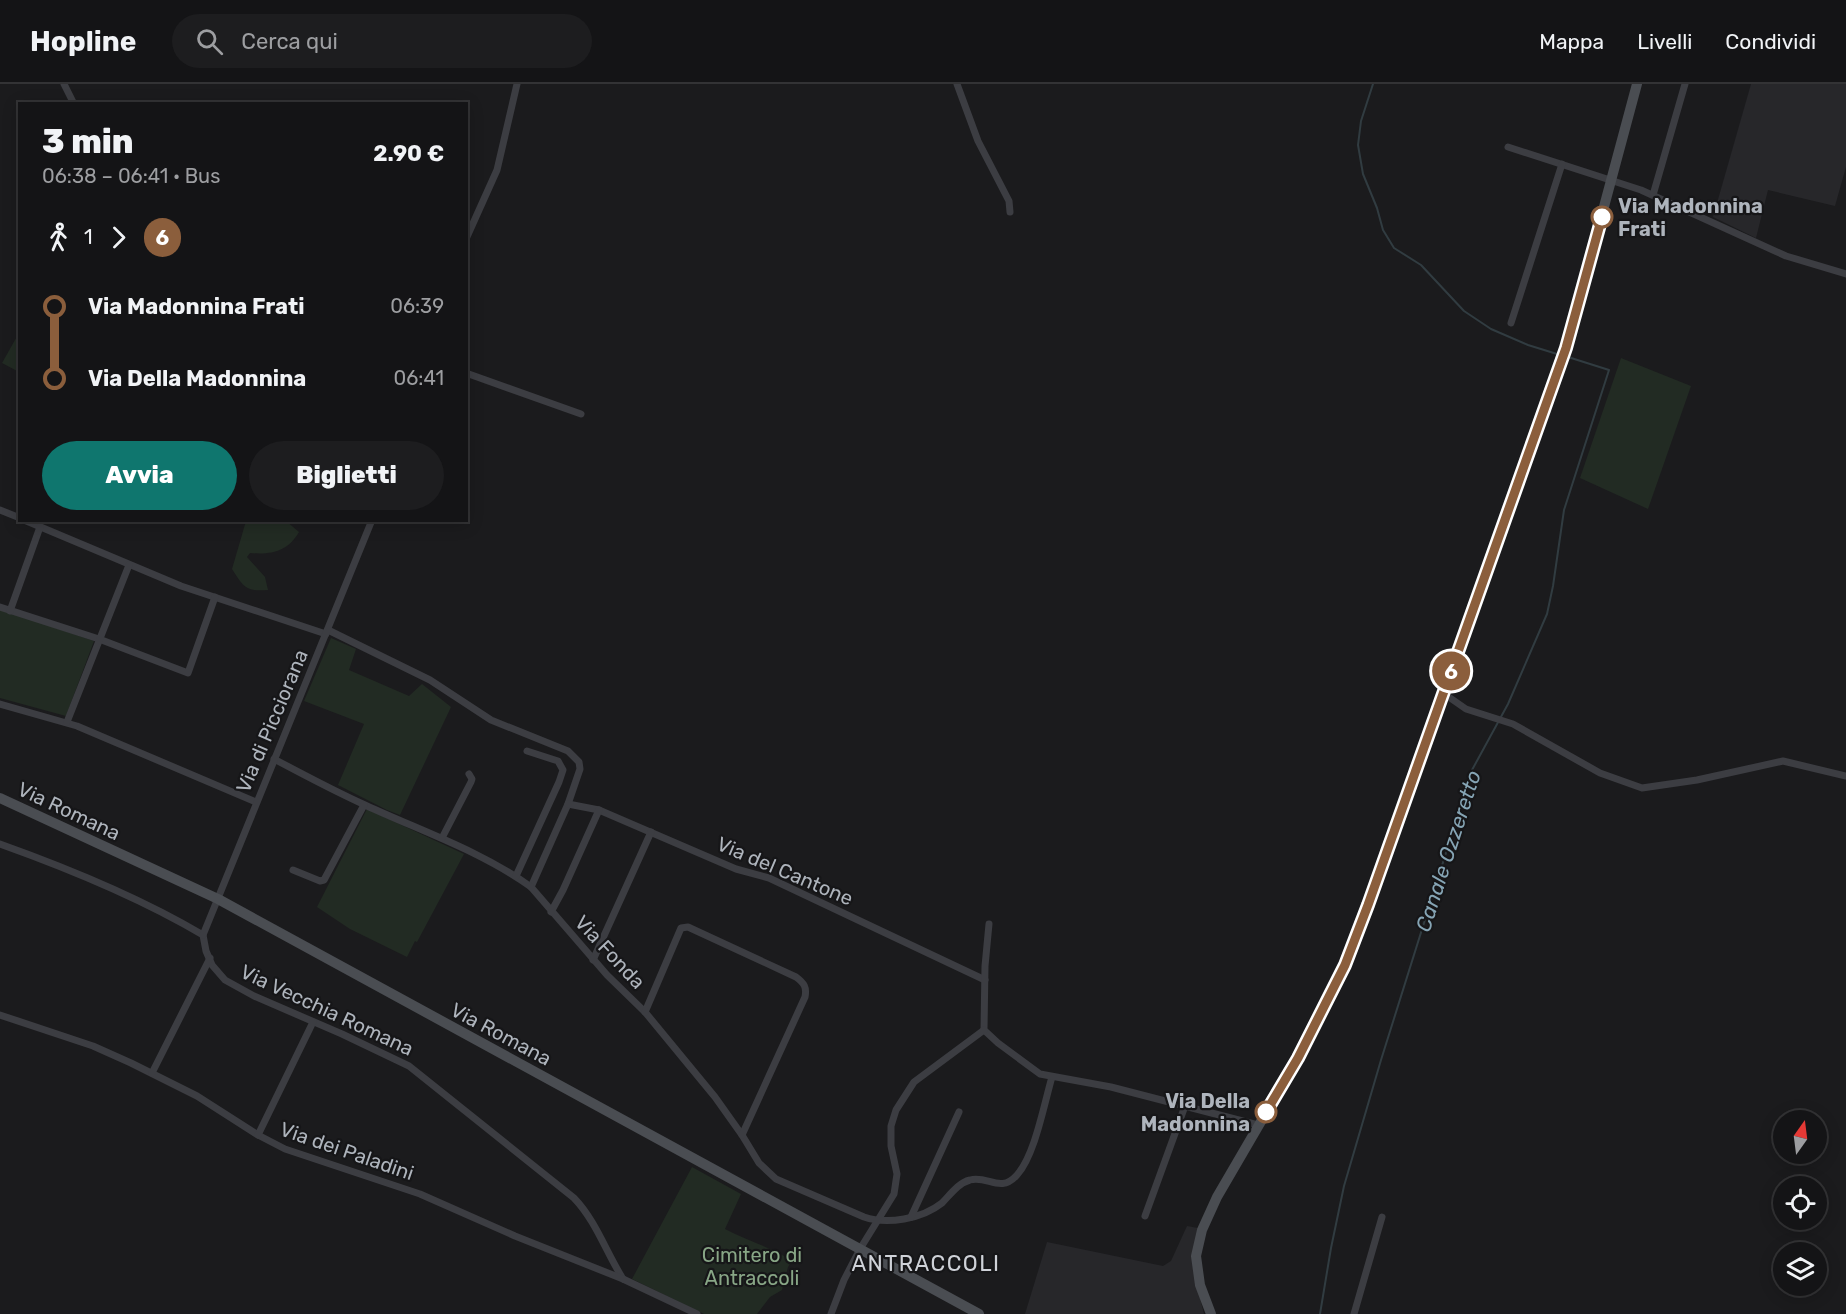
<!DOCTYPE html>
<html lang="it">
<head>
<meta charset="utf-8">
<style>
  body { margin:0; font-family:Rubik,sans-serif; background:#1d1d1f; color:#f1f3f6; height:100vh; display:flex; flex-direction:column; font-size:22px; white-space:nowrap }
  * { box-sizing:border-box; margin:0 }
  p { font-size:20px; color:#9d9ea1 }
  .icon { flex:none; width:33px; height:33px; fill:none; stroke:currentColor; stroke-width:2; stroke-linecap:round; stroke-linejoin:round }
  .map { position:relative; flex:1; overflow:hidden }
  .drawer { position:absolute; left:18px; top:18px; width:450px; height:420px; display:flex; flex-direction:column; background:#141416; border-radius:0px; box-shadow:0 3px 15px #0003,0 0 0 2px #333335 }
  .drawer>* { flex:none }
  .badge { padding:0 12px; border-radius:20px; font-size:21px; line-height:39px }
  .needle { width:39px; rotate:14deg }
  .fabs { position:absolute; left:1773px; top:1026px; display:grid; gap:12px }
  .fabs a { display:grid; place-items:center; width:54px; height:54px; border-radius:50%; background:#141416; box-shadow:0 3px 15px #0003,0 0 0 2px #333335; font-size:30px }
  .map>.badge { position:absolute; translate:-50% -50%; box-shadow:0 0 0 3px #fff }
  .legs { display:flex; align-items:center; gap:9px; height:66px; padding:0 24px; font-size:20px }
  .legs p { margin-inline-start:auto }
  .headline { display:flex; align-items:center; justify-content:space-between; height:102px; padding:0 24px }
  h1 { font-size:33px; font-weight:800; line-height:45px }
  .cta { display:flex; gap:12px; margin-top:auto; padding:12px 24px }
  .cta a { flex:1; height:69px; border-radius:36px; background:#0f766e; color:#fff; font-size:24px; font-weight:800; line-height:69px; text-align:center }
  .cta a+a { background:#1d1d1f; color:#f1f3f6 }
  ul { padding:0 24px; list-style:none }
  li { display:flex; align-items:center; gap:21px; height:72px; font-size:22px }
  li i { display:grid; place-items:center; width:9px; height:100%; margin:0 8px; background:currentColor }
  li i::after { content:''; width:15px; height:15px; margin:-8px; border:4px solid; border-radius:50%; background:#141416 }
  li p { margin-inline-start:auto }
  li:first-child i { background:linear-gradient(#0000 50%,currentColor 0) }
  li:last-child i { background:linear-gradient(currentColor 50%,#0000 0) }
  header { display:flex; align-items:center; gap:36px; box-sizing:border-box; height:84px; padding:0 30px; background:#141416; border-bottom:2px solid #333335 }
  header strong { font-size:28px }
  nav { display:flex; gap:33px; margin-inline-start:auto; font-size:21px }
  .search { width:420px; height:54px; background:#1d1d1f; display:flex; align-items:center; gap:15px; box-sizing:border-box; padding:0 21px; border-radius:33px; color:#9d9ea1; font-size:22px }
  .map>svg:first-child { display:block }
</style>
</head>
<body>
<header>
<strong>Hopline</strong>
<div class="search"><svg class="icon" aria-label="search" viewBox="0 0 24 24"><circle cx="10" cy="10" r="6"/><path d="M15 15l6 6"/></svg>Cerca qui</div>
<nav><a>Mappa</a><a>Livelli</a><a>Condividi</a></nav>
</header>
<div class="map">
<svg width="1846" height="1230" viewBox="0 0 1846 1230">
  <rect width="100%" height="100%" fill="#1b1b1d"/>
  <!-- built -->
  <g fill="#27272a">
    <polygon points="1751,0 1846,0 1846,83 1835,122 1768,106 1756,154 1713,133"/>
    <polygon points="1187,1142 1198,1144 1194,1190 1204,1230 1025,1230 1047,1158 1163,1182 1171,1177"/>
  </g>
  <!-- green -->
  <g fill="#222b23">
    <polygon points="19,249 19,288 2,279"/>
    <polygon points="1621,274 1691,302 1648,425 1580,394"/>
    <path d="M246,437H286L299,448C288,467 272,471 250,469L247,473L265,493L268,506C245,508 243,502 232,485Z"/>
    <polygon points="0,525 94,557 66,632 0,614"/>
    <polygon points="331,554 356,565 349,586 409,612 422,600 451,623 400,731 387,726 338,701 364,640 304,617"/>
    <polygon points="367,725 464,770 417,858 415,857 407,873 350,845 317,823"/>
    <path d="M692,1083L741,1110L725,1145C747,1157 772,1163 792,1177L788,1183L782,1206L770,1213L757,1230H704L632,1195Z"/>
  </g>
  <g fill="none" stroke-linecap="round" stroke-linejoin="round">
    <!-- stream -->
    <g stroke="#313c41" stroke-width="2">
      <polyline points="1373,0 1361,37 1358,61 1363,90 1377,124 1383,146 1394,164 1421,181 1464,227 1491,245 1528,261 1557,270"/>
      <polyline points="1320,1230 1331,1164 1344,1102 1381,976 1472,686 1508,620 1547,530 1553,502 1564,426 1609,286 1568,273"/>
    </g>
    <!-- street -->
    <g stroke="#3c3d42" stroke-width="7">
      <polyline points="64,0 74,20"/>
      <polyline points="957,0 978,57 1009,117 1010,128"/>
      <polyline points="1508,63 1641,106 1786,172 1846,190"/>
      <polyline points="1653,111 1685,0"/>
      <polyline points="466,155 497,86 517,0"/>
      <polyline points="1511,239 1562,80"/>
      <polyline points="466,289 581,330"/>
      <polyline points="0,426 20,434"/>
      <polyline points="24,436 181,502 326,550"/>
      <polyline points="0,523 99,555 188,589 215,513"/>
      <polyline points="10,527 40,443"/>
      <polyline points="328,546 430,596 491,636 568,667 579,678 580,685 568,720 531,803"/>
      <polyline points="1443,609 1466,625 1513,640 1600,689 1642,704 1697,696 1783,677 1846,692"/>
      <polyline points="0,620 77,642 256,718"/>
      <polyline points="67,638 129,481"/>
      <path d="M274,675C304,691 334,707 365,721C421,747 481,767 531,803L607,891L645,928L715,1013L742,1051L759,1079L776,1095L864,1133C887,1141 922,1135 942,1119C950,1111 958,1099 970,1096C988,1091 1000,1110 1017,1091C1035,1071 1044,1020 1052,993"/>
      <polyline points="568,720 599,726 736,785 769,794 985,896"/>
      <polyline points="442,754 471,698 472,695 469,690"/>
      <path d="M0,760C70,785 139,813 203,851L206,867L212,881L225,896L254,912L342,950L409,982L574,1114C596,1137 606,1168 623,1195"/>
      <polyline points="293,786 320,797 324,796 364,721"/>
      <polyline points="516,792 559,698 563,686 558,677 527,667"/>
      <polyline points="551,828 563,806 599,726"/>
      <polyline points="989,840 985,882 984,946 998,959 1040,990 1111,1003 1258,1041"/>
      <polyline points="203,851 372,436"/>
      <polyline points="593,876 651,748"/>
      <path d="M645,928L681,844L688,843L796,893C804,899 807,903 805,913L742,1051"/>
      <polyline points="0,931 93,962 131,979 197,1012 258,1051 285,1065 420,1110 515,1152 623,1195 697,1230"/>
      <polyline points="152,989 210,874"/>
      <polyline points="258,1051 313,938"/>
      <polyline points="1145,1132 1185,1022"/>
      <polyline points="911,1133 959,1028"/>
      <polyline points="831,1230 844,1196 860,1165 894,1110 897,1090 891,1062 891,1042 896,1026 914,998 984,946"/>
      <polyline points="1354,1230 1382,1133"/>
    </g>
    <!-- secondary -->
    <g stroke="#4a4d52" stroke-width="10">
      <polyline points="0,714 218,815 979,1230"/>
      <polyline points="1211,1230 1200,1201 1196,1172 1202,1146 1217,1113 1298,974 1345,881 1368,821 1566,264 1637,0"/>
    </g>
  </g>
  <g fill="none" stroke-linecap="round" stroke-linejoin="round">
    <defs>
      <polyline id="line-1" points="1266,1028 1298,974 1345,881 1368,821 1566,264 1602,133"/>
    </defs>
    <!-- line-1 casing -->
    <use href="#line-1" stroke="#fff" stroke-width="14"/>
    <!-- line-1 -->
    <use href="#line-1" stroke="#8b5e3c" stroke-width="9"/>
  </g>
  <!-- markers -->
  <g fill="#fff" stroke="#8b5e3c" stroke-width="3">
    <circle cx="1602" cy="133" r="10"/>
    <circle cx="1266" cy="1028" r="10"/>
  </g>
  <g text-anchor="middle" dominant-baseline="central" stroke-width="4.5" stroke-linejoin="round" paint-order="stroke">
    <!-- stop labels -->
    <g font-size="20" font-weight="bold" fill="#aeb4bc" stroke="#161618" text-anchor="start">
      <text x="1618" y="122">Via Madonnina<tspan x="1618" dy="23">Frati</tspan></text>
      <text x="1250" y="1017" text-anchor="end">Via Della<tspan x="1250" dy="23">Madonnina</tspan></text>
    </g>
    <!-- street labels -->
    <g font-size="20" fill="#aeb4bc" stroke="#161618">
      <text transform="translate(272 637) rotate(-67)">Via di Picciorana</text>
      <text transform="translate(69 727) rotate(25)">Via Romana</text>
      <text transform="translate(785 787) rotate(23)">Via del Cantone</text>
      <text transform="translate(610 868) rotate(47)">Via Fonda</text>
      <text transform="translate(327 926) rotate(25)">Via Vecchia Romana</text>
      <text transform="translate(501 950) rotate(28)">Via Romana</text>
      <text transform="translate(347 1067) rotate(19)">Via dei Paladini</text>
    </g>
    <!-- park labels -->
    <g font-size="20" fill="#88a686" stroke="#161618">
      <text x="752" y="1171">Cimitero di<tspan x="752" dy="23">Antraccoli</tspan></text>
    </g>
    <!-- water labels -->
    <g font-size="21" font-style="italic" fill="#86a5b5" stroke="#161618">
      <text transform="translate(1448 767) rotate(-72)">Canale Ozzeretto</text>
    </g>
    <!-- quarter labels -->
    <g font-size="22" letter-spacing="1.5" fill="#cfd2d8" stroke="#161618">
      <text x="926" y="1179">ANTRACCOLI</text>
    </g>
  </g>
</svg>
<div class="fabs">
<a><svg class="needle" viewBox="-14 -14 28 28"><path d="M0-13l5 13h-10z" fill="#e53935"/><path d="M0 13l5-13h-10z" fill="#9d9ea1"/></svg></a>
<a><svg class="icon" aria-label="locate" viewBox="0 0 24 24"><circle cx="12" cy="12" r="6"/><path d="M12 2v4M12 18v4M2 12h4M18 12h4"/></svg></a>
<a><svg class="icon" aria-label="layers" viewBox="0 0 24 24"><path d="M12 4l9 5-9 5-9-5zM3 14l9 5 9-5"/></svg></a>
</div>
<b class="badge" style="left:1451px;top:587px;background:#8b5e3c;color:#fff">6</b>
<section class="drawer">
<div class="headline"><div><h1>3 min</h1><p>06:38 – 06:41 · Bus</p></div><b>2.90 €</b></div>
<div class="legs"><svg class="icon" aria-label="walk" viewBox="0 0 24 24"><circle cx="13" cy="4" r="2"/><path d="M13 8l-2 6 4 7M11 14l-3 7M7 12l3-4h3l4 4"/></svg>1<svg class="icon" aria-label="forward" viewBox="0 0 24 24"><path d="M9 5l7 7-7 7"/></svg><b class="badge" style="background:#8b5e3c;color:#fff">6</b></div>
<ul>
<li><i style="color:#8b5e3c"></i><b>Via Madonnina Frati</b><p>06:39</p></li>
<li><i style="color:#8b5e3c"></i><b>Via Della Madonnina</b><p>06:41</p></li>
</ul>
<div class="cta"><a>Avvia</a><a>Biglietti</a></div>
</section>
</div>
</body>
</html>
